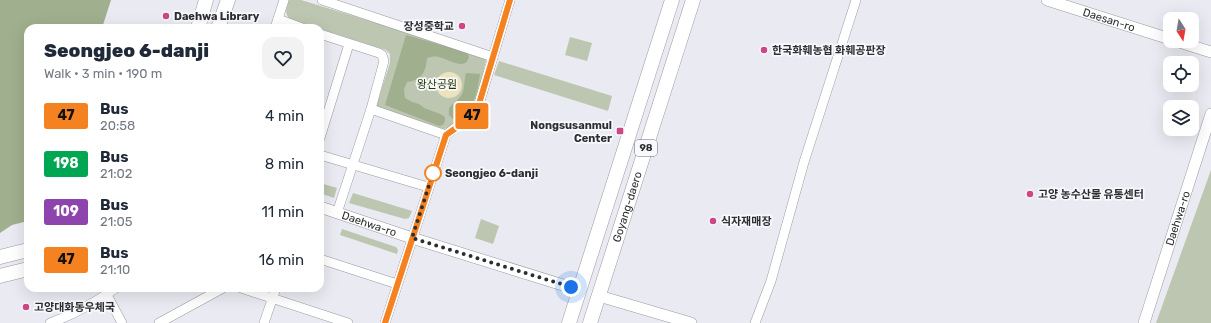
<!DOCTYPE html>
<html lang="en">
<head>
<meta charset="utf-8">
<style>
  body { margin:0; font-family:Rubik,"Noto Sans KR",sans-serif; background:#f2f2f3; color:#1f2937; height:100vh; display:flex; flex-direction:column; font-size:15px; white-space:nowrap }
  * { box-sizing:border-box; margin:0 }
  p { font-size:13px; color:#747a83 }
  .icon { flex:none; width:22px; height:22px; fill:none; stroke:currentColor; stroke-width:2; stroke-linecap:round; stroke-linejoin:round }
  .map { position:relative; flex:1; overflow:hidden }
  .details { position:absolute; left:24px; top:24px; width:300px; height:268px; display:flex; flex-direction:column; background:#fff; border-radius:12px; box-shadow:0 4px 16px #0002 }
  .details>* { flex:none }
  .badge { padding:0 8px; border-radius:3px; font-size:14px; line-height:26px }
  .needle { width:26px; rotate:169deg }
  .buttons { position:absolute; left:1163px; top:12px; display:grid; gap:8px }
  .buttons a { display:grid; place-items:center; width:36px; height:36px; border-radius:8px; background:#fff; box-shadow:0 4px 16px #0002; font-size:20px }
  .you { position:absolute; width:20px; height:20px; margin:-10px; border:3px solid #fff; border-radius:50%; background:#1a73e8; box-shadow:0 0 0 6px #1a73e833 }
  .map>.badge { position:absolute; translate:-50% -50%; box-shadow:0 0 0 2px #fff }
  .round { display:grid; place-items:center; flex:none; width:42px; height:42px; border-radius:12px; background:#f2f2f3 }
  .overview { display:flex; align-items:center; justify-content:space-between; height:68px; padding:0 20px }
  h1 { font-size:19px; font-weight:800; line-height:30px }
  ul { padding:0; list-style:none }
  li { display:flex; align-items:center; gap:12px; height:48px; padding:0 20px }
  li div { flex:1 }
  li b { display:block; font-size:15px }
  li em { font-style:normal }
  li .badge { min-width:44px; font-weight:700; text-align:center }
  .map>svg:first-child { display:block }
</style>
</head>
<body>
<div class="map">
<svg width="1211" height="323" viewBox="0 0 1211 323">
  <rect width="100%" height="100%" fill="#eaebf2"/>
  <!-- green -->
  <g fill="#bcc6b0">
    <path d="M289,0H301L482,55L486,61C479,86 481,106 457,122C452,125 449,128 443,129L376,106L390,63V54L386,50L320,29V28H316L291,20C283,14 287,7 289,0Z"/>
    <polygon points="570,37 592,43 587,61 565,55"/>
    <polygon points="499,61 612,96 608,111 494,75"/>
    <polygon points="1211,170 1211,323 1156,323"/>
    <polygon points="320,183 337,188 334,198 320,193"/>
    <polygon points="353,193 412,211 409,218 405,219 349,203"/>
    <polygon points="481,219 499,226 493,244 475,238"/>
    <polygon points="342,229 396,247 398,250 397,254 340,235"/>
  </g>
  <!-- forest -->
  <g fill="#a0af8d">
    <polygon points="0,0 111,0 102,28 28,28 28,221 12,225 0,233"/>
    <path d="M406,35L466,52L469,56C467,72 448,59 439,57C435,56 430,57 427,58C426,72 421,81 407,82L404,89L405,98L412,102L419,104L424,108L440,114L445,117V121L443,125L439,126L385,105Z"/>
    <path d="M466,73L480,74C477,95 474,108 456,122L449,115V108C452,104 458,100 461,96C465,89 464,80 466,73Z"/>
  </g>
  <!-- sand -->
  <circle fill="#ece2bd" cx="449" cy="85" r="13"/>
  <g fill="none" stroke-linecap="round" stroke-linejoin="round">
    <defs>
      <g id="minor">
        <polyline points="322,0 493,57"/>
        <polyline points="278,19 302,28"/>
        <polyline points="275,28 284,0"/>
        <polyline points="320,34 379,53 382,55 384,61 371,109 337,213"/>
        <polyline points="371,109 446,135"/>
        <polyline points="320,138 349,44"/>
        <polyline points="320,155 428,187"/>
        <polyline points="320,259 397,284"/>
        <polyline points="241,288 348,323"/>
        <polyline points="107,295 122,323"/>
        <path d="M50,323C73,315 96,302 116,288"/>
        <polyline points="159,323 223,288"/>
        <polyline points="264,323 276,288"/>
        <polyline points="385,323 446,135 456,127 476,114 510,0"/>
        <polyline points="755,323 771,281 804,162 856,0"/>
      </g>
      <g id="tertiary">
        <path id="s1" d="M1047,0L1170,39"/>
        <polyline points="1176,41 1211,52"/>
        <path id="s2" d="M320,207L412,238L579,290"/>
        <polyline points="599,296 691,323"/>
        <path id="s3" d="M1144,323L1211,114"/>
      </g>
      <g id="primary">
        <polyline points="198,28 206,0"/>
        <polyline points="218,28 228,0"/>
        <polyline points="0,257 28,250"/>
        <polyline points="0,276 28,269"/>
        <polyline points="569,323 672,0"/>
        <path id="s4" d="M590,323L693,0"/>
      </g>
    </defs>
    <!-- minor casing -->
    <use href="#minor" stroke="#999aa0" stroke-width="10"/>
    <!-- tertiary casing -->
    <use href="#tertiary" stroke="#999aa0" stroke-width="12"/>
    <!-- primary casing -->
    <use href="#primary" stroke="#999aa0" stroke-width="15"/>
    <!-- minor -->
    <use href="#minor" stroke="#fff" stroke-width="9"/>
    <!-- tertiary -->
    <use href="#tertiary" stroke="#fff" stroke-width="11"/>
    <!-- primary -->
    <use href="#primary" stroke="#fff" stroke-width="14"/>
  </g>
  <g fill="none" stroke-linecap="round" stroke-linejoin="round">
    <defs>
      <polyline id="line" points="385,323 446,135 476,114 510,0"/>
    </defs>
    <!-- line casing -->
    <use href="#line" stroke="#fff" stroke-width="9"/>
    <!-- line -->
    <use href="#line" stroke="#f58220" stroke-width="6"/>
    <!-- walk -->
    <polyline stroke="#2d2e30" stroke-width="4" stroke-dasharray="0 7.2" points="433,173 412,238 571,287"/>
  </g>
  <!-- markers -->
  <g fill="#cd4685" stroke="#f8f9fe" stroke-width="1.5">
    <circle cx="166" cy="16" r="4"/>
    <circle cx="462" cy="26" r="4"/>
    <circle cx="764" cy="50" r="4"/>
    <rect x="616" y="127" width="8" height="8" rx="2"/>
    <circle cx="1030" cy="194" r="4"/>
    <circle cx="713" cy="221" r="4"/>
    <circle cx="26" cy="307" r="4"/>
  </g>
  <circle fill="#fff" stroke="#f58220" stroke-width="2" cx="433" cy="173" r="8"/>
  <g text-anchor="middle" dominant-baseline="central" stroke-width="3.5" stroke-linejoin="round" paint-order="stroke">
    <!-- shield labels -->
    <rect fill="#f8f9fe" stroke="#6a6b6e" stroke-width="1" x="635" y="140" width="22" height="16" rx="3"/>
    <g font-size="10" font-weight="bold" fill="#2d2e30">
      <text x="646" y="148">98</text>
    </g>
    <!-- poi labels -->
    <g font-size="11" font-weight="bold" fill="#2d2e30" stroke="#f8f9fe" text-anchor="start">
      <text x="174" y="16">Daehwa Library</text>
      <text x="454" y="26" text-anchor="end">장성중학교</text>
      <text x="772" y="50">한국화훼농협 화훼공판장</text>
      <text x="612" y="125" text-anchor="end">Nongsusanmul<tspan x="612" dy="13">Center</tspan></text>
      <text x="1038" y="194">고양 농수산물 유통센터</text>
      <text x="721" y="221">식자재매장</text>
      <text x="34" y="307">고양대화동우체국</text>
    </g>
    <!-- street labels -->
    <g font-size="11" fill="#2d2e30" stroke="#f8f9fe">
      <text stroke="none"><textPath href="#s1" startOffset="65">Daesan-ro</textPath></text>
      <text stroke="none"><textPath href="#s4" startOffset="122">Goyang-daero</textPath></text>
      <text stroke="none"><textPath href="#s3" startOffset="110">Daehwa-ro</textPath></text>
      <text stroke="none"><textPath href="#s2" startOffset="52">Daehwa-ro</textPath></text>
    </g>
    <!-- park labels -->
    <g font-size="11" fill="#263800" stroke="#f8f9fe">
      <text x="437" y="84">왕산공원</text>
    </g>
    <!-- stop labels -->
    <g font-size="11" font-weight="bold" fill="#2d2e30" stroke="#f8f9fe" text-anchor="start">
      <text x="445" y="173">Seongjeo 6-danji</text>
    </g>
  </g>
</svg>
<div class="buttons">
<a><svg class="needle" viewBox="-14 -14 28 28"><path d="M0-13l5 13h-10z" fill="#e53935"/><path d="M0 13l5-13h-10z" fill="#747a83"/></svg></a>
<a><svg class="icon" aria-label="locate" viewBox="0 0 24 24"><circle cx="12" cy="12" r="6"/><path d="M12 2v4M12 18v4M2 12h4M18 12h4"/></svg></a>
<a><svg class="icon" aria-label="layers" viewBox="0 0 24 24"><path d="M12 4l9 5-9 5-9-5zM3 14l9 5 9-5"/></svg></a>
</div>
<div class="you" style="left:571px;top:287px"></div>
<b class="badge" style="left:472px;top:116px;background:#f58220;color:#111">47</b>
<section class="details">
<div class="overview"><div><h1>Seongjeo 6-danji</h1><p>Walk · 3 min · 190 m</p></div><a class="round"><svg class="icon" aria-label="heart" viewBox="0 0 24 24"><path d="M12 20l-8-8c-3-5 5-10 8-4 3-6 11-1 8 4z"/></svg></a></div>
<ul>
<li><span class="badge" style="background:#f58220;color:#111">47</span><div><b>Bus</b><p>20:58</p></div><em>4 min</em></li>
<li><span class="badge" style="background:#00a651;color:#fff">198</span><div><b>Bus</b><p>21:02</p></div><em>8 min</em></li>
<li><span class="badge" style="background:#8e44ad;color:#fff">109</span><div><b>Bus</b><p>21:05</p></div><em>11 min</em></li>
<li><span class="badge" style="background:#f58220;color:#111">47</span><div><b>Bus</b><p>21:10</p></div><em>16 min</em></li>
</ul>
</section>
</div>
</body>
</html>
